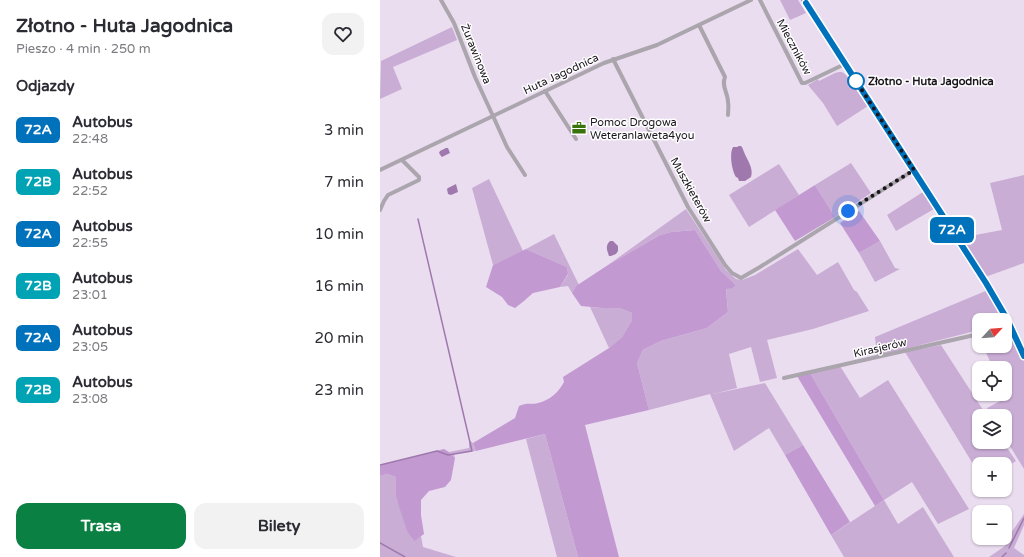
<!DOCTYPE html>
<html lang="pl">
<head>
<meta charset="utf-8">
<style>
  body { margin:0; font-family:"Varela Round",sans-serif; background:#f2f2f3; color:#2b2b33; height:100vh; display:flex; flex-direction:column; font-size:15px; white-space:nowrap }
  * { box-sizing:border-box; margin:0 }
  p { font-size:13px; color:#7c7c81 }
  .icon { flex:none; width:22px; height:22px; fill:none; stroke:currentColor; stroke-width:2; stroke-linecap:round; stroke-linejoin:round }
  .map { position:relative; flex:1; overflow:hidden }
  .side { display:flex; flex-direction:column; background:#fff; width:380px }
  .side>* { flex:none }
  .badge { padding:0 8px; border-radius:6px; font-size:14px; line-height:26px }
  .needle { width:26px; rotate:64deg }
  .tools { position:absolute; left:592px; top:313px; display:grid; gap:8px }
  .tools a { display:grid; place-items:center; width:40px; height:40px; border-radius:8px; background:#fff; box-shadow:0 1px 3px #0004; font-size:20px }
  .you { position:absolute; width:20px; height:20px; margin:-10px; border:3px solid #fff; border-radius:50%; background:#1a73e8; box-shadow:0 0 0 6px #1a73e833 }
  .map>.badge { position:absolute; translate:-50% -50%; box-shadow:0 0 0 2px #fff }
  h2 { padding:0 16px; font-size:15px; line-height:36px }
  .round { display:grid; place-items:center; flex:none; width:42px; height:42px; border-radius:12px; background:#f2f2f3 }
  .head { display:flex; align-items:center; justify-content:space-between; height:68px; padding:0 16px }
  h1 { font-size:19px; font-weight:700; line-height:30px }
  .button { display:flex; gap:8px; margin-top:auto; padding:8px 16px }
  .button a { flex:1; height:46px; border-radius:12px; background:#0b8043; color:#fff; font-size:16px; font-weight:700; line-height:46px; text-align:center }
  .button a+a { background:#f2f2f3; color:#2b2b33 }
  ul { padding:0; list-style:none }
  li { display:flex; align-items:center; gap:12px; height:52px; padding:0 16px }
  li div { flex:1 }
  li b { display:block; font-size:15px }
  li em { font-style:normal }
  li .badge { min-width:44px; font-weight:700; text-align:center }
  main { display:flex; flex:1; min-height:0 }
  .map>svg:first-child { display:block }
</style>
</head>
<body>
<main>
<section class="side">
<div class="head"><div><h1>Złotno - Huta Jagodnica</h1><p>Pieszo · 4 min · 250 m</p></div><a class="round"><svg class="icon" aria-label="heart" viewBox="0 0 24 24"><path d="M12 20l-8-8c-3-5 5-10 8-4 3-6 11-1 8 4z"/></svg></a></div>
<h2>Odjazdy</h2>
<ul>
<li><span class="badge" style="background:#0072bc;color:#fff">72A</span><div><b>Autobus</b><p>22:48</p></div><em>3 min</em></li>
<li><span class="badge" style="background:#00a3b4;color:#fff">72B</span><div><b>Autobus</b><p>22:52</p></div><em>7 min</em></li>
<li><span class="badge" style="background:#0072bc;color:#fff">72A</span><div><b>Autobus</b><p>22:55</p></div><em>10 min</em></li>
<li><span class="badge" style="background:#00a3b4;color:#fff">72B</span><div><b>Autobus</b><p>23:01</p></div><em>16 min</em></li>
<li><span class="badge" style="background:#0072bc;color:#fff">72A</span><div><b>Autobus</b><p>23:05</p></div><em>20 min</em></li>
<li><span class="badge" style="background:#00a3b4;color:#fff">72B</span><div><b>Autobus</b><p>23:08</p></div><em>23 min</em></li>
</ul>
<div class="button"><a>Trasa</a><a>Bilety</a></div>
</section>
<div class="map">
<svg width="644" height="557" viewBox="0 0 644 557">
  <rect width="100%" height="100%" fill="#ebddf0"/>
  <!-- green -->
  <g fill="#c9add5">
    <polygon points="400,0 418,0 426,13 410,20"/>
    <polygon points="72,27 77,40 13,67 22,89 0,99 1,61"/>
    <polygon points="459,72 462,72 466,75 488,106 457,126 443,103 428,85 438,79 439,81 455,73"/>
    <polygon points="471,163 491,193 455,217 435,185"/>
    <polygon points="399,164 419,195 369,227 349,195"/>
    <polygon points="644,175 644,263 605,277 582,241 585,237 622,230 610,183"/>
    <polygon points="109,179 143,251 113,265 92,188"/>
    <polygon points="543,192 554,209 516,231 507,215"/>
    <polygon points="306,209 346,270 356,279 362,280 375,275 418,249 437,275 458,262 474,290 477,292 489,311 433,329 387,340 397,378 380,382 371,347 349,354 357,388 333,394 385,383 423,445 405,455 389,428 354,451 330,394 269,410 257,363 263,350 281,341 327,328 348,312 346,288 356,285 341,271 315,230 291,232 280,235 228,265"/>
    <polygon points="174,234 199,285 196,286 192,293 188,286 180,287 188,275 187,267 146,249"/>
    <polygon points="500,241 515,268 520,269 495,282 479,253"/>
    <polygon points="608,290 625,320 599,320 599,330 497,356 495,337"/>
    <polygon points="210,307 222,308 239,308 252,313 252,320 242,337 229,348"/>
    <polygon points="629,329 644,361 644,469 625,438 625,416 612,416 607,408 626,398 625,394 625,368 613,368 603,346 625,346 625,330"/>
    <polygon points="561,345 607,416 599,416 599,442 623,442 636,461 625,468 625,464 599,464 599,474 525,352"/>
    <polygon points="460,366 480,398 508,380 589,509 558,524 532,482 504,500 518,524 543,507 574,557 464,557 451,535 504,500 430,373"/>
    <polygon points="165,434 198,557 177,557 146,439"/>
    <polygon points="89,440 93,443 96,451 74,454 75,458 69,452 89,448"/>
    <polygon points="7,474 16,477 16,497 33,540 41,536 43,547 76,557 0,557 0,476"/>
    <polygon points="644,514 644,525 634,548 644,555 644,557 609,557 625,546 633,530"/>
  </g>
  <!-- forest -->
  <g fill="#c29ad1">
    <polygon points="435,185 455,217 415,241 395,210"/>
    <polygon points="479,211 500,241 479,253 460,223"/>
    <path d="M315,230L341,271L356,285L352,288L346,289L348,312L327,328L281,341L263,350L257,363L269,410L205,425L239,557H198L165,434L96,451L93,443L135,418L139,406C148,402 149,405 158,403C170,400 178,393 184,382L183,377L229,348L242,337L252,320V313L239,308H222L201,306L192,293L196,286L228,265L280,235L291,232Z"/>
    <polygon points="146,249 187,267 188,274 180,287 153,293 144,301 135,308 128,305 122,297 106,287 113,265"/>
    <polygon points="430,373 504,500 495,506 417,376"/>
    <polygon points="423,445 470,522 451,535 405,455"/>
    <polygon points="64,449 69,452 75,458 71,480 65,487 49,491 41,500 41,515 44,534 34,541 27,531 16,497 16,477 7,474 0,476 0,465"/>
  </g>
  <!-- water -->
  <g fill="#9f79ae">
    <path d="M359,146H361C363,148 363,150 364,152C367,160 374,168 371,177L365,181H359L358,178L356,177C352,171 349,154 353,147H357Z"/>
    <polygon points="66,148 68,148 70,153 62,157 61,156 59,153 60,151"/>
    <polygon points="76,184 78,192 71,195 68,194 67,189 68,188"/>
    <path d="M230,241H233L238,246V251L236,254L231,256H229C227,250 225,246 230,241Z"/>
  </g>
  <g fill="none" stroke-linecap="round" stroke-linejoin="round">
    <!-- stream -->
    <g stroke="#9f79ae" stroke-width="1.5">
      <polyline points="0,465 57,451 68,455 92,451 38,219"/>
      <polyline points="0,543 25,557"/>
      <polyline points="629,548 644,518"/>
      <polyline points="622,557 626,553"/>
    </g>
    <!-- street -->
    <g stroke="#aba5ad" stroke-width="4">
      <polyline points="61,0 74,23 95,77 113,116 127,147 145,175"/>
      <polyline points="380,0 422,83 425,83 465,64"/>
      <path d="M319,25L345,77C341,86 348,93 348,102C349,106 348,111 348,115"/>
      <polyline points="233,59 308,207 345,265 352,273 361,278 380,267 534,170"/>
      <polyline points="165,91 196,139"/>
      <polyline points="0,170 224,63 277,45 371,0"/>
      <polyline points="0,210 4,201 8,195 39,180 39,177 22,160"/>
      <polyline points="404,378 599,334"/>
    </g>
    <!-- secondary -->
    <polyline stroke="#908793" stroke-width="5.5" points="424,0 606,283 627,319 644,356"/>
  </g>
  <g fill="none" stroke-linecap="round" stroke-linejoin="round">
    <defs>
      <polyline id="line" points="426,3 606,283 627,319 644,356"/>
    </defs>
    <!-- line casing -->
    <use href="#line" stroke="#fff" stroke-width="9"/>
    <!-- line -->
    <use href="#line" stroke="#0072bc" stroke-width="6"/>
    <!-- walk -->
    <polyline stroke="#1a151c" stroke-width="4" stroke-dasharray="0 7.2" points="468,211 534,170 476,81"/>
  </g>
  <!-- icons -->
  <defs>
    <symbol id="office-bare" viewBox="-9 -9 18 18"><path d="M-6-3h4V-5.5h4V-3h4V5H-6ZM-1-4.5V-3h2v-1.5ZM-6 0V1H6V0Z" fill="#38740b" stroke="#fff" stroke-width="2.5" paint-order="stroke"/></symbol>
  </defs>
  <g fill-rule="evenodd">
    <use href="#office-bare" x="189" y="118" width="20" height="20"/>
  </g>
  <!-- markers -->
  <circle fill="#fff" stroke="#0072bc" stroke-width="2" cx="476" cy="81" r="8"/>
  <g text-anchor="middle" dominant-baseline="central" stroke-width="3" stroke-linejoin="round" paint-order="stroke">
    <!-- street labels -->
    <g font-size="11" fill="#1a151c" stroke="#fff">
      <text transform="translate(414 47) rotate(62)">Mieczników</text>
      <text transform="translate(96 54) rotate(68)">Żurawinowa</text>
      <text transform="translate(181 74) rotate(-25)">Huta Jagodnica</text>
      <text transform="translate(311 190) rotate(61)">Muszkieterów</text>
      <text transform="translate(500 348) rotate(-13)">Kirasjerów</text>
    </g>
    <!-- stop labels -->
    <g font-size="11" font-weight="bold" fill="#1a151c" stroke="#fff" text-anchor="start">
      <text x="488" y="81">Złotno - Huta Jagodnica</text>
    </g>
    <!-- poi labels -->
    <g font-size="11" fill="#1a151c" stroke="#fff" text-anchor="start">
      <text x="210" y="122">Pomoc Drogowa<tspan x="210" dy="13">Weteranlaweta4you</tspan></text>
    </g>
  </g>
</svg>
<div class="tools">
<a><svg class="needle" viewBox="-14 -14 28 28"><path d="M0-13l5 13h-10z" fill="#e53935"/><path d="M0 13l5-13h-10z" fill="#7c7c81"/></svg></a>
<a><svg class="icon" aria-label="locate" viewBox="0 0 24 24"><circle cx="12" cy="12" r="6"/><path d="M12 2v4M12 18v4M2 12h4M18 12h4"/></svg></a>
<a><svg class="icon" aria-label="layers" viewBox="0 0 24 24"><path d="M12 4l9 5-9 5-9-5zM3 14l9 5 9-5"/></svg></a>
<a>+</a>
<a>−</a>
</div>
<div class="you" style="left:468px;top:211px"></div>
<b class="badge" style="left:572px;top:230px;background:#0072bc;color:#fff">72A</b>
</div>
</main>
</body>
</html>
